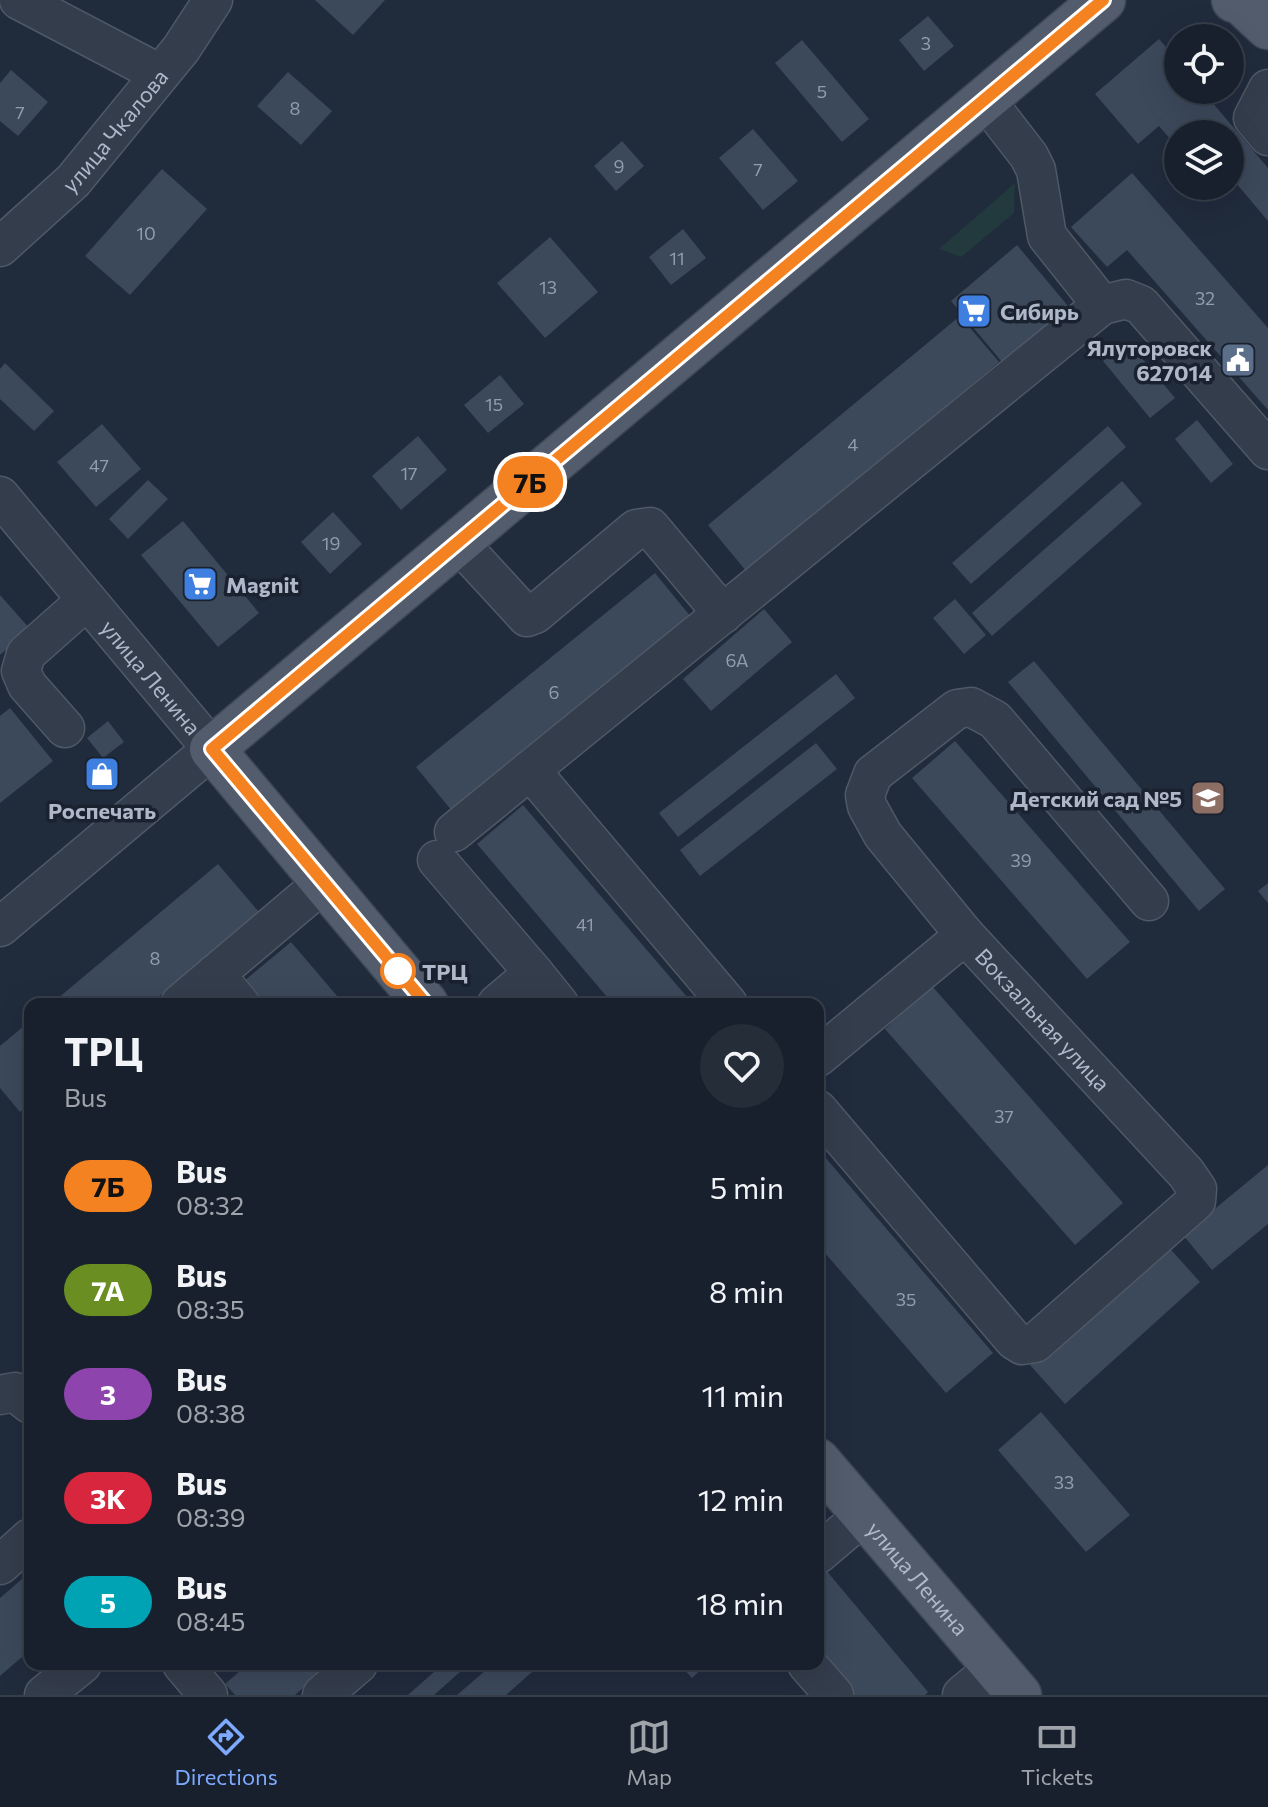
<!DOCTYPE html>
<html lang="en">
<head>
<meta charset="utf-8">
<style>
  body { margin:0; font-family:Commissioner,sans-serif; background:#252d39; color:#f1f3f6; height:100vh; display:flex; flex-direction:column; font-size:30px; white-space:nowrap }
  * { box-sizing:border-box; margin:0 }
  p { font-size:26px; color:#9fa3aa }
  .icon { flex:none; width:44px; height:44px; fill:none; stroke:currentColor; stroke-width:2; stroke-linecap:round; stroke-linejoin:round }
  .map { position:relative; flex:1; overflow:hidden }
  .side { position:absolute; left:24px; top:998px; width:800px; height:672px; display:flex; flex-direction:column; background:#18202d; border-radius:16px; box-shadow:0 8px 32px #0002,0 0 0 2px #363e49 }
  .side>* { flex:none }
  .badge { padding:0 16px; border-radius:26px; font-size:28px; line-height:52px }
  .controls { position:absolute; left:1164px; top:24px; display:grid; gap:16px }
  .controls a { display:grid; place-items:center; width:80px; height:80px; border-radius:50%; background:#18202d; box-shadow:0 8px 32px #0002,0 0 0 2px #363e49; font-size:40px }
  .map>.badge { position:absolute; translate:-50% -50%; box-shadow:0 0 0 4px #fff }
  .round { display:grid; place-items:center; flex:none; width:84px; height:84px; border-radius:42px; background:#252d39 }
  .head { display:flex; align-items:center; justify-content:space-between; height:136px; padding:0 40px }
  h1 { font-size:38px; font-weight:700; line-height:60px }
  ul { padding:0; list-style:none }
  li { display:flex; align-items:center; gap:24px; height:104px; padding:0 40px }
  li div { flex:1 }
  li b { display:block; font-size:30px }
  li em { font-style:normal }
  li .badge { min-width:88px; font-weight:700; text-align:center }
  .tab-bar { display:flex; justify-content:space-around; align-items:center; height:112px; border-top:2px solid #363e49; background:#18202d; font-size:22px; color:#9fa3aa }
  .tab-bar a { display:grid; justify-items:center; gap:4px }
  .tab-bar .selected { color:#7daaff }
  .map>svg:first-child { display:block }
</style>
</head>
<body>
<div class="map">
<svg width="1268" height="1695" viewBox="0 0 1268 1695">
  <rect width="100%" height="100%" fill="#202b3c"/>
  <!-- green -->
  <polygon fill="#22393d" points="1015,183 1014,213 961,257 939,249"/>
  <!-- building -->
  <g fill="#3c495b">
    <polygon points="315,0 385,0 353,35"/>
    <polygon points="928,16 954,46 924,71 899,40"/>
    <polygon points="1182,33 1186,38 1178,38 1178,90 1225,90 1211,101 1268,168 1268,221 1230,176 1230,134 1178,134 1178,148 1159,126 1138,144 1095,94 1159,39 1166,47"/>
    <polygon points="802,40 869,119 842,142 775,63"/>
    <polygon points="11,70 48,102 18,136 0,121 0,83"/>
    <polygon points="288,72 332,111 301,145 257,106"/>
    <polygon points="753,129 798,181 763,210 719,158"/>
    <polygon points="622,141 644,166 616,191 594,166"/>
    <polygon points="162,169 207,209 130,295 85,256"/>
    <polygon points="1132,173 1268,328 1268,410 1127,250 1107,267 1071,227"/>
    <polygon points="683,229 706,258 671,285 649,257"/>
    <polygon points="550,237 598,292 545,338 497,283"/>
    <polygon points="1017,245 1068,306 1002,362 951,301"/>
    <polygon points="960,316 999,362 747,572 708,525"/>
    <polygon points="1128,341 1175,398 1150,418 1103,361"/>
    <polygon points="5,363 54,411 34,431 0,399 0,369"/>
    <polygon points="500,375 524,404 488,433 464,405"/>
    <polygon points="1197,420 1233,464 1211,483 1175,439"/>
    <polygon points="102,424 141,469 96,507 57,462"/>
    <polygon points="1108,426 1126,447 971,584 952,563"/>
    <polygon points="418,436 447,470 401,510 372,476"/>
    <polygon points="148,480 168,499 128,539 109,519"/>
    <polygon points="1122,481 1142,504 992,636 972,613"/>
    <polygon points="333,512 362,544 330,574 301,542"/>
    <polygon points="183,521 259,613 218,647 141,555"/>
    <polygon points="655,573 691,617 452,811 416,767"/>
    <polygon points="0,595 30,629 0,655"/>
    <polygon points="955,599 986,635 964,654 933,618"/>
    <polygon points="764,609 792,642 711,711 683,679"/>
    <polygon points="1034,661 1225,889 1199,911 1008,682"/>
    <polygon points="836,674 855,698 678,837 659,813"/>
    <polygon points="10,708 53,761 0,803 0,716"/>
    <polygon points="108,721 124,742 103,758 87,738"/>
    <polygon points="955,741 1130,942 1087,979 912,778"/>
    <polygon points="816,743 837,769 700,876 680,850"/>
    <polygon points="104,767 110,775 101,782 95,774"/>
    <polygon points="523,805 693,1004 613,1004 477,844"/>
    <polygon points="218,864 259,912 150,1004 51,1004"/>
    <polygon points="1268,883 1268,903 1258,891"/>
    <polygon points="291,942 344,1004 263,1004 244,981"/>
    <polygon points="932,986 1123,1203 1075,1245 885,1029"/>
    <polygon points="30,1021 30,1104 20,1112 0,1088 0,1046"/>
    <polygon points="818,1149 993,1353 946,1393 818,1245"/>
    <polygon points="1268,1165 1268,1224 1212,1270 1183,1235"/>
    <polygon points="1165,1243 1200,1282 1065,1404 1030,1365"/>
    <polygon points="1041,1412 1130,1515 1086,1552 998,1450"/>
    <polygon points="825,1569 928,1692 925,1695 854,1695 818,1652 818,1575"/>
    <polygon points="30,1572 30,1650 0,1676 0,1598"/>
    <polygon points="248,1664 330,1664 295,1695 235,1695 225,1684"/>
    <polygon points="443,1664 469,1664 434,1695 408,1695"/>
    <polygon points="493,1664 541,1664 506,1695 457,1695"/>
    <polygon points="679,1664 707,1664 692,1678"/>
  </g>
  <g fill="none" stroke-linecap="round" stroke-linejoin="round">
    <defs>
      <g id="minor">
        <polyline points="19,0 160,74"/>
        <polyline points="1268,89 1253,118 1268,136"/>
        <polyline points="984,98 1029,156 1036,170 1047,236 1102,305 1126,299 1141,305 1268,450"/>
        <path id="s1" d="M0,247L73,181L181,49L213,0"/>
        <path id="s2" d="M0,496L212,749L0,927"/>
        <polyline points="458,542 527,617 535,614 636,529 650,527 723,614"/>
        <polyline points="65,728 27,685 21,671 26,654 87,600"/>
        <polyline points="530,770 728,1004"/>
        <polyline points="454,832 1102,305"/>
        <polyline points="437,860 534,973 497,1004"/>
        <polyline points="965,935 883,835 867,806 865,795 873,774 957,709 971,707 995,720 1149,901"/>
        <polyline points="534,973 559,1004"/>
        <polyline points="215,974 240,1004"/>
        <polyline points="180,1004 323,883"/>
        <path id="s3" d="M818,1057L965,935L1186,1173L1197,1189L1196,1201L1035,1343L1022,1345L1014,1340L818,1110"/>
        <polyline points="0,1395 15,1392 30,1404"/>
        <polyline points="818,1554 864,1515"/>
        <polyline points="0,1565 30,1538"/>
        <polyline points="182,1664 208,1695"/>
        <polyline points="807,1664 834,1695"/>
        <polyline points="44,1695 82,1664"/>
        <polyline points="322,1695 358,1664"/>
        <polyline points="962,1695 996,1667"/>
      </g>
      <g id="major">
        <polyline points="1234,0 1241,2 1268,27"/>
        <polyline points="426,1004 212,749 1103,0"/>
        <path id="s4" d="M818,1461L1019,1695"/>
      </g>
    </defs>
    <!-- minor casing -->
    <use href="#minor" stroke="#4f5866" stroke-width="41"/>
    <!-- major casing -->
    <use href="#major" stroke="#3d4655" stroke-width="47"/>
    <!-- minor -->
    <use href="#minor" stroke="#343d4c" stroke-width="38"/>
    <!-- major -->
    <use href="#major" stroke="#525c6c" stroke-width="44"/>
  </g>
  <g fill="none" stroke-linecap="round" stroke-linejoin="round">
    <defs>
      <polyline id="line" points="426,1004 212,749 1103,0"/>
    </defs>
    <!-- line casing -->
    <use href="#line" stroke="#fff" stroke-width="18"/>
    <!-- line -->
    <use href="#line" stroke="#f58220" stroke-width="12"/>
  </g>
  <!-- icons -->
  <defs>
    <symbol id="supermarket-square" viewBox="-11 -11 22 22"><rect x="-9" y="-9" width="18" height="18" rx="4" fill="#3f7fe0" stroke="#1a2230"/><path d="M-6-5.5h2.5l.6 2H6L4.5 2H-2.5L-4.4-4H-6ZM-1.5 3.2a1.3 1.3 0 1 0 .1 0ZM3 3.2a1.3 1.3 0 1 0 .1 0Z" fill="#fff"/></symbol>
    <symbol id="civic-square" viewBox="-11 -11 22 22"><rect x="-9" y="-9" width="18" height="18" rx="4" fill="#5c6f8a" stroke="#1a2230"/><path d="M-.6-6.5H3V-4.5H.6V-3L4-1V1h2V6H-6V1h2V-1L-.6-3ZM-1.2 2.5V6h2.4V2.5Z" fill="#fff"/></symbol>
    <symbol id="shop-square" viewBox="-11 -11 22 22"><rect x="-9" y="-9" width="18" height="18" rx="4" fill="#3f7fe0" stroke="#1a2230"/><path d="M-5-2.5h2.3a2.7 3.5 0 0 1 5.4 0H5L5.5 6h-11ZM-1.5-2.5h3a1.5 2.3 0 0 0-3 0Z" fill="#fff"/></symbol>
    <symbol id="school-square" viewBox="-11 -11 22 22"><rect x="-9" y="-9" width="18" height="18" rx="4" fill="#8d6e63" stroke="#1a2230"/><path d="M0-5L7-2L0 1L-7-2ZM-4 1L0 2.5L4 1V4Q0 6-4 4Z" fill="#fff"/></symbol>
  </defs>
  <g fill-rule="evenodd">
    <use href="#supermarket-square" x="954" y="291" width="40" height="40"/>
    <use href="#civic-square" x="1218" y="340" width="40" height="40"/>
    <use href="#supermarket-square" x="180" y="564" width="40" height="40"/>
    <use href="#shop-square" x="82" y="754" width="40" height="40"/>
    <use href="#school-square" x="1188" y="778" width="40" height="40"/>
  </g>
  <!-- markers -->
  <circle fill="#fff" stroke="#f58220" stroke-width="4" cx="398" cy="971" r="16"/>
  <g text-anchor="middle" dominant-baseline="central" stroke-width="7" stroke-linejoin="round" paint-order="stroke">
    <!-- number labels -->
    <g font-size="18" fill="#929cad">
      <text x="926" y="43">3</text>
      <text x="822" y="91">5</text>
      <text x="295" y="108">8</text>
      <text x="20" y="112">7</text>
      <text x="619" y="166">9</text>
      <text x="758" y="169">7</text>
      <text x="146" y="233">10</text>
      <text x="677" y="258">11</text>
      <text x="548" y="287">13</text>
      <text x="1205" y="298">32</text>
      <text x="494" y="404">15</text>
      <text x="853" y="444">4</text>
      <text x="99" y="465">47</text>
      <text x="409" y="473">17</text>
      <text x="331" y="543">19</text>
      <text x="737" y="660">6А</text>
      <text x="554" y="692">6</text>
      <text x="1021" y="860">39</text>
      <text x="585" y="924">41</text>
      <text x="155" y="958">8</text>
      <text x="1004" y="1116">37</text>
      <text x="906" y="1299">35</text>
      <text x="1064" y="1482">33</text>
    </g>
    <!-- street labels -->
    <g font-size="22" fill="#afb8c8" stroke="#1a2230">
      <text stroke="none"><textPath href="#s1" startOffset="164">улица Чкалова</textPath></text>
      <text stroke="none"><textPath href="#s2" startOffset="236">улица Ленина</textPath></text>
      <text stroke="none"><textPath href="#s3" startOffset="306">Вокзальная улица</textPath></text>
      <text stroke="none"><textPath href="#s4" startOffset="154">улица Ленина</textPath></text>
    </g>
    <!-- poi labels -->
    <g font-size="22" font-weight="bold" fill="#afb8c8" stroke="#1a2230" text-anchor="start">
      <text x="1000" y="311">Сибирь</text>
      <text x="1212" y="347" text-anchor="end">Ялуторовск<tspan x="1212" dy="25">627014</tspan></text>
      <text x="226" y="584">Magnit</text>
      <text x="1182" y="798" text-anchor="end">Детский сад №5</text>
      <text x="102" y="810" text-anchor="middle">Роспечать</text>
    </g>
    <!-- stop labels -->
    <g font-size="22" font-weight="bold" fill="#afb8c8" stroke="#1a2230" text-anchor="start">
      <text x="422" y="971">ТРЦ</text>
    </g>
  </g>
</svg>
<div class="controls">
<a><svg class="icon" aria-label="locate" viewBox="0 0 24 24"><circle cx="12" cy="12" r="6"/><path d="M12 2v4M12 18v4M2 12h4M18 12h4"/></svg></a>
<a><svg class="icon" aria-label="layers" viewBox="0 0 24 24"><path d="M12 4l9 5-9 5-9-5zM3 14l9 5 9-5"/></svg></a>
</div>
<b class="badge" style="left:530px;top:482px;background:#f58220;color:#111">7Б</b>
<section class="side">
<div class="head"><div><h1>ТРЦ</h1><p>Bus</p></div><a class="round"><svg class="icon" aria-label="heart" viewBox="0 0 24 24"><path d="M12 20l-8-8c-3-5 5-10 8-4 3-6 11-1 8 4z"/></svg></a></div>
<ul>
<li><span class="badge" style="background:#f58220;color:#111">7Б</span><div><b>Bus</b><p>08:32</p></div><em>5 min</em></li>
<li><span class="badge" style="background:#6b8e23;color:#fff">7А</span><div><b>Bus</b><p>08:35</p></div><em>8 min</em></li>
<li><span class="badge" style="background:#8e44ad;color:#fff">3</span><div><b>Bus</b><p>08:38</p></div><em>11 min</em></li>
<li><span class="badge" style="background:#d7263d;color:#fff">3К</span><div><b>Bus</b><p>08:39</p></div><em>12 min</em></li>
<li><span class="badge" style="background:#00a3b4;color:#fff">5</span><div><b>Bus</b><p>08:45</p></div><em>18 min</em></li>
</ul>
</section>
</div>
<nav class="tab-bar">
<a class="selected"><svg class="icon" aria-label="directions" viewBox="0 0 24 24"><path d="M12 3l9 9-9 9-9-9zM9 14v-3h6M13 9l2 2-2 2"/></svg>Directions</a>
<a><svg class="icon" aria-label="map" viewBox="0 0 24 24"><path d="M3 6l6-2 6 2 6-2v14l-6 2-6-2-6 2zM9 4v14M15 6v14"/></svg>Map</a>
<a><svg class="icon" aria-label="tickets" viewBox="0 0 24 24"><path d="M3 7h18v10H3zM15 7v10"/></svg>Tickets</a>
</nav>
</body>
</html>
